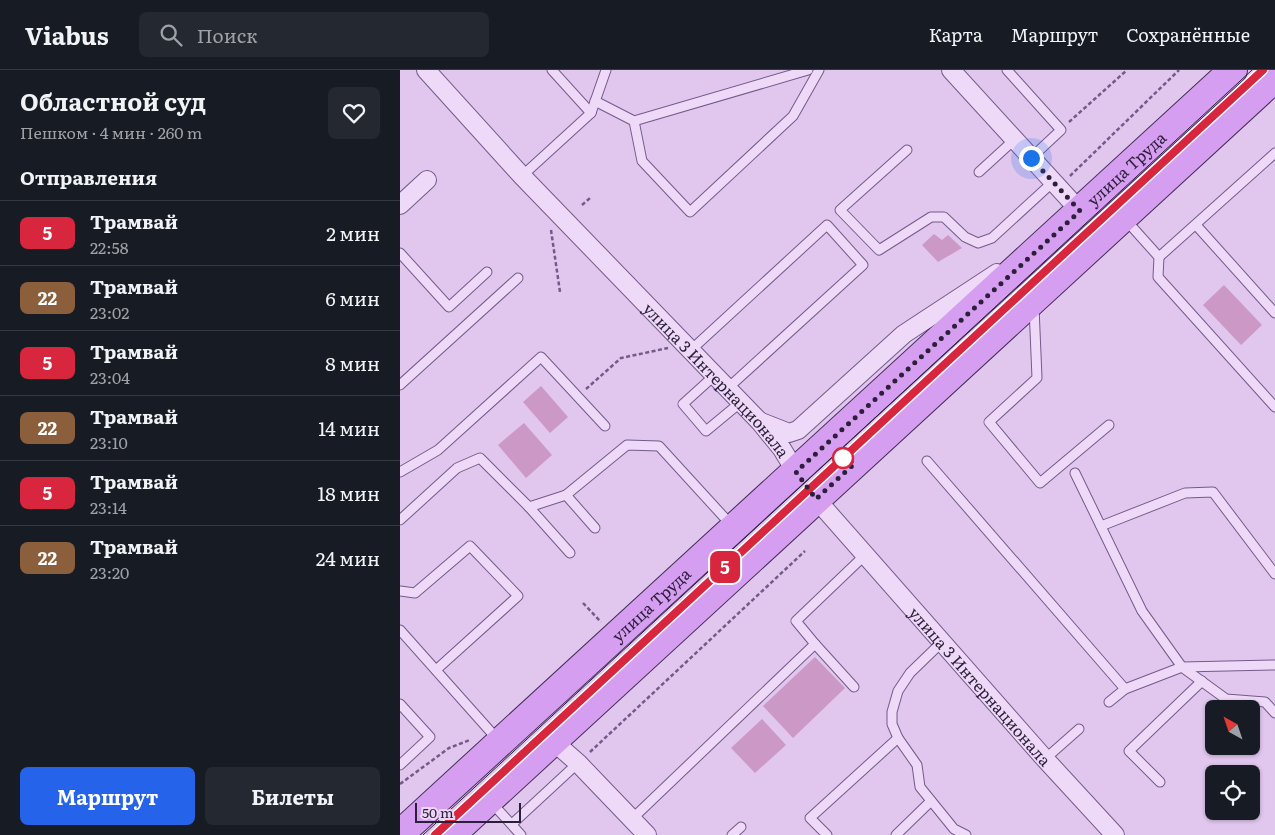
<!DOCTYPE html>
<html lang="ru">
<head>
<meta charset="utf-8">
<style>
  body { margin:0; font-family:Literata,serif; background:#242831; color:#f1f3f6; height:100vh; display:flex; flex-direction:column; font-size:19px; white-space:nowrap }
  * { box-sizing:border-box; margin:0 }
  p { font-size:16px; color:#9ea1a6 }
  .icon { flex:none; width:28px; height:28px; fill:none; stroke:currentColor; stroke-width:2; stroke-linecap:round; stroke-linejoin:round }
  .map { position:relative; flex:1; overflow:hidden }
  .side { display:flex; flex-direction:column; background:#171b24; width:400px }
  .side>* { flex:none }
  .badge { padding:0 10px; border-radius:8px; font-size:18px; line-height:32px }
  .needle { width:32px; rotate:320deg }
  .controls { position:absolute; left:805px; top:630px; display:grid; gap:10px }
  .controls a { display:grid; place-items:center; width:55px; height:55px; border-radius:8px; background:#171b24; box-shadow:0 1px 4px #0004; font-size:25px }
  .scale { position:absolute; left:15px; bottom:12px; width:106px; box-sizing:border-box; padding-left:5px; border:2px solid #2b1f39; border-top:0; font-size:14px; line-height:18px; white-space:nowrap; color:#2b1f39; -webkit-text-stroke:4px #ecd5f5; paint-order:stroke }
  .you { position:absolute; width:25px; height:25px; margin:-12px; border:4px solid #fff; border-radius:50%; background:#1a73e8; box-shadow:0 0 0 8px #1a73e833 }
  .map>.badge { position:absolute; translate:-50% -50%; box-shadow:0 0 0 2px #fff }
  h2 { padding:0 20px; font-size:19px; line-height:45px }
  .round { display:grid; place-items:center; flex:none; width:52px; height:52px; border-radius:8px; background:#242831 }
  .summary { display:flex; align-items:center; justify-content:space-between; height:85px; padding:0 20px }
  h1 { font-size:24px; font-weight:700; line-height:38px }
  .action { display:flex; gap:10px; margin-top:auto; padding:10px 20px }
  .action a { flex:1; height:58px; border-radius:8px; background:#2563eb; color:#fff; font-size:20px; font-weight:700; line-height:58px; text-align:center }
  .action a+a { background:#242831; color:#f1f3f6 }
  ul { padding:0; list-style:none }
  li { display:flex; align-items:center; gap:15px; height:65px; padding:0 20px; border-top:1px solid #363941 }
  li div { flex:1 }
  li b { display:block; font-size:19px }
  li em { font-style:normal }
  li .badge { min-width:55px; font-weight:700; text-align:center }
  header { display:flex; align-items:center; gap:30px; box-sizing:border-box; height:70px; padding:0 25px; background:#171b24; border-bottom:1px solid #363941 }
  header strong { font-size:24px }
  nav { display:flex; gap:28px; margin-inline-start:auto; font-size:18px }
  .search { width:350px; height:45px; background:#242831; display:flex; align-items:center; gap:12px; box-sizing:border-box; padding:0 18px; border-radius:8px; color:#9ea1a6; font-size:19px }
  main { display:flex; flex:1; min-height:0 }
  .map>svg:first-child { display:block }
</style>
</head>
<body>
<header>
<strong>Viabus</strong>
<div class="search"><svg class="icon" aria-label="search" viewBox="0 0 24 24"><circle cx="10" cy="10" r="6"/><path d="M15 15l6 6"/></svg>Поиск</div>
<nav><a>Карта</a><a>Маршрут</a><a>Сохранённые</a></nav>
</header>
<main>
<section class="side">
<div class="summary"><div><h1>Областной суд</h1><p>Пешком · 4 мин · 260 m</p></div><a class="round"><svg class="icon" aria-label="heart" viewBox="0 0 24 24"><path d="M12 20l-8-8c-3-5 5-10 8-4 3-6 11-1 8 4z"/></svg></a></div>
<h2>Отправления</h2>
<ul>
<li><span class="badge" style="background:#d7263d;color:#fff">5</span><div><b>Трамвай</b><p>22:58</p></div><em>2 мин</em></li>
<li><span class="badge" style="background:#8b5e3c;color:#fff">22</span><div><b>Трамвай</b><p>23:02</p></div><em>6 мин</em></li>
<li><span class="badge" style="background:#d7263d;color:#fff">5</span><div><b>Трамвай</b><p>23:04</p></div><em>8 мин</em></li>
<li><span class="badge" style="background:#8b5e3c;color:#fff">22</span><div><b>Трамвай</b><p>23:10</p></div><em>14 мин</em></li>
<li><span class="badge" style="background:#d7263d;color:#fff">5</span><div><b>Трамвай</b><p>23:14</p></div><em>18 мин</em></li>
<li><span class="badge" style="background:#8b5e3c;color:#fff">22</span><div><b>Трамвай</b><p>23:20</p></div><em>24 мин</em></li>
</ul>
<div class="action"><a>Маршрут</a><a>Билеты</a></div>
</section>
<div class="map">
<svg width="875" height="765" viewBox="0 0 875 765">
  <rect width="100%" height="100%" fill="#e1c6ee"/>
  <!-- green -->
  <g fill="#cc99c7">
    <polygon points="534,164 542,170 548,165 562,178 538,192 522,175"/>
    <polygon points="824,215 862,255 841,275 803,235"/>
    <polygon points="141,316 168,347 150,363 123,332"/>
    <polygon points="124,353 152,385 126,408 98,375"/>
    <polygon points="415,587 445,618 393,668 363,636"/>
    <polygon points="362,649 386,675 355,703 331,678"/>
  </g>
  <g fill="none" stroke-linecap="round" stroke-linejoin="round">
    <defs>
      <g id="service">
        <polyline points="152,0 191,43"/>
        <polyline points="607,0 661,60 631,88"/>
        <polyline points="195,31 234,51 408,0"/>
        <polyline points="234,51 242,91 290,142 393,46 419,0"/>
        <polyline points="507,80 440,140 479,180 531,147 544,147 565,167 578,173 592,168 653,112"/>
        <polyline points="579,102 614,70"/>
        <polyline points="122,106 191,43 206,0"/>
        <polyline points="725,149 759,187 758,207 875,337"/>
        <polyline points="796,155 875,243"/>
        <polyline points="0,183 49,237 87,202"/>
        <polyline points="759,187 875,83"/>
        <polyline points="634,237 637,308 589,352 640,413 709,355"/>
        <polyline points="291,280 427,155 463,195 328,318"/>
        <polyline points="315,305 283,334 306,361 341,332"/>
        <polyline points="0,315 118,208"/>
        <polyline points="527,391 725,619"/>
        <polyline points="0,402 38,380 141,287 205,356"/>
        <polyline points="675,403 742,541 782,597 826,629 865,632 875,643"/>
        <polyline points="166,425 195,458"/>
        <polyline points="129,437 170,483"/>
        <polyline points="0,450 57,398 80,388 129,437 166,425 227,375 259,376 333,457"/>
        <polyline points="701,456 785,423 813,422 875,504"/>
        <polyline points="0,521 15,523 70,476 118,526 36,600"/>
        <polyline points="0,560 98,670"/>
        <polyline points="542,572 510,603 498,621 492,642 492,654 498,668 517,695 520,717 554,759 566,765"/>
        <polyline points="415,574 454,617"/>
        <polyline points="709,632 725,619 782,597 875,595"/>
        <polyline points="0,634 30,667 0,695"/>
        <polyline points="645,689 679,659"/>
        <polyline points="760,712 729,681 802,611"/>
        <polyline points="91,732 121,765"/>
        <polyline points="232,749 415,574 396,551 465,485"/>
        <polyline points="112,754 178,693"/>
        <polyline points="332,765 341,757"/>
        <polyline points="427,765 410,748 498,668"/>
        <polyline points="496,765 531,731"/>
      </g>
      <g id="minor">
        <path id="s1" d="M26,0L122,106L360,352L382,379L396,402"/>
        <polyline points="551,0 680,141"/>
        <polyline points="0,135 27,110"/>
        <polyline points="361,352 389,363 398,360 504,264 597,203"/>
        <path id="s2" d="M416,429L645,689L715,765"/>
        <polyline points="153,671 178,693 247,765"/>
      </g>
      <g id="primary">
        <path id="s3" d="M0,764L833,0"/>
        <polyline points="51,765 875,8"/>
      </g>
    </defs>
    <!-- service casing -->
    <use href="#service" stroke="#735b89" stroke-width="11"/>
    <!-- minor casing -->
    <use href="#minor" stroke="#735b89" stroke-width="20"/>
    <!-- primary casing -->
    <use href="#primary" stroke="#412f57" stroke-width="30"/>
    <!-- path -->
    <g stroke="#735b89" stroke-width="2.5" stroke-dasharray="4 2.5" stroke-linecap="butt">
      <polyline points="669,52 727,0"/>
      <polyline points="670,106 779,0"/>
      <polyline points="182,135 190,128"/>
      <polyline points="151,160 160,222"/>
      <polyline points="186,319 221,288 268,278"/>
      <polyline points="183,533 201,552"/>
      <polyline points="190,682 405,481"/>
      <polyline points="0,714 49,678 70,670"/>
    </g>
    <!-- service -->
    <use href="#service" stroke="#efd9f9" stroke-width="9"/>
    <!-- minor -->
    <use href="#minor" stroke="#efd9f9" stroke-width="18"/>
    <!-- primary -->
    <use href="#primary" stroke="#d69ef0" stroke-width="28"/>
    <!-- tram -->
    <g stroke="#2b1f39" stroke-width="1">
      <polyline points="23,765 852,0"/>
      <polyline points="35,765 863,0"/>
    </g>
  </g>
  <g fill="none" stroke-linecap="round" stroke-linejoin="round">
    <defs>
      <polyline id="line" points="35,765 863,0"/>
    </defs>
    <!-- line casing -->
    <use href="#line" stroke="#fff" stroke-width="11"/>
    <!-- line -->
    <use href="#line" stroke="#d7263d" stroke-width="8"/>
    <!-- walk -->
    <polyline stroke="#2b1f39" stroke-width="5" stroke-dasharray="0 9" points="443,388 455,393 416,429 396,402 680,141 631,88"/>
  </g>
  <!-- markers -->
  <circle fill="#fff" stroke="#d7263d" stroke-width="2.5" cx="443" cy="388" r="10"/>
  <g text-anchor="middle" dominant-baseline="central" stroke-width="5" stroke-linejoin="round" paint-order="stroke">
    <!-- street labels -->
    <g font-size="16" fill="#2b1f39" stroke="#ecd5f5">
      <text stroke="none"><textPath href="#s3" startOffset="985">улица Труда</textPath></text>
      <text stroke="none"><textPath href="#s1" startOffset="425">улица 3 Интернационала</textPath></text>
      <text stroke="none"><textPath href="#s3" startOffset="340">улица Труда</textPath></text>
      <text stroke="none"><textPath href="#s2" startOffset="249">улица 3 Интернационала</textPath></text>
    </g>
  </g>
</svg>
<div class="controls">
<a><svg class="needle" viewBox="-14 -14 28 28"><path d="M0-13l5 13h-10z" fill="#e53935"/><path d="M0 13l5-13h-10z" fill="#9ea1a6"/></svg></a>
<a><svg class="icon" aria-label="locate" viewBox="0 0 24 24"><circle cx="12" cy="12" r="6"/><path d="M12 2v4M12 18v4M2 12h4M18 12h4"/></svg></a>
</div>
<div class="scale">50 m</div>
<div class="you" style="left:631px;top:88px"></div>
<b class="badge" style="left:325px;top:497px;background:#d7263d;color:#fff">5</b>
</div>
</main>
</body>
</html>
